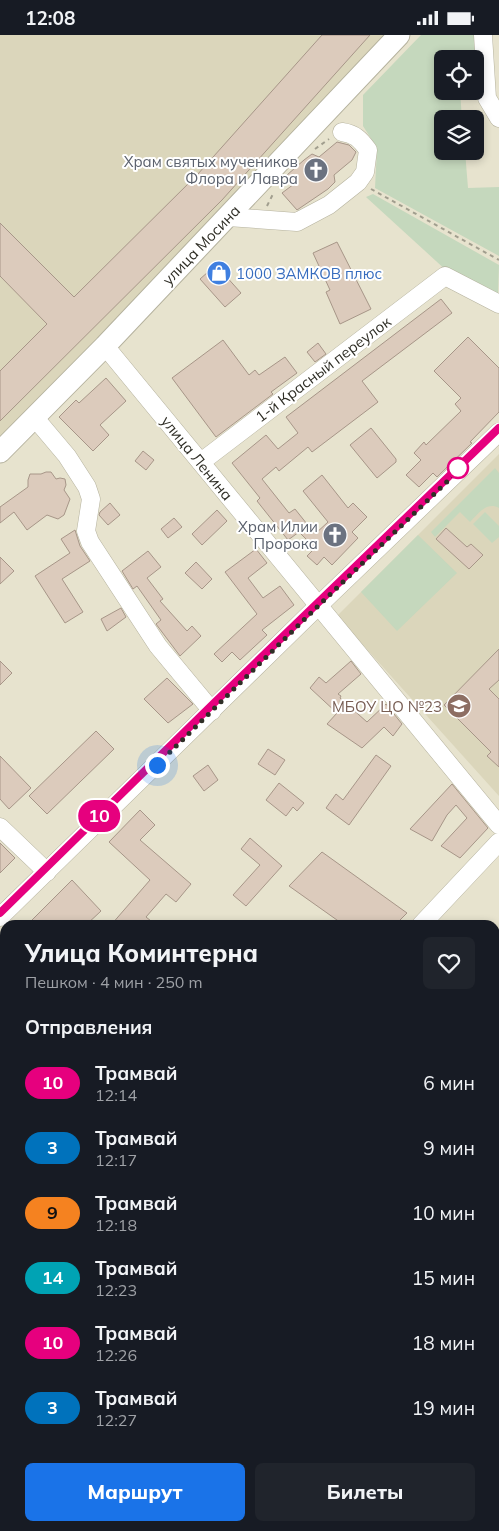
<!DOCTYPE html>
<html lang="ru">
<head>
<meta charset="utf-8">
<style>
  body { margin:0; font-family:Mulish,sans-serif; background:#20242c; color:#f1f3f6; height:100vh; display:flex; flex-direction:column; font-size:19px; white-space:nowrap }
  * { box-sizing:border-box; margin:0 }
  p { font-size:16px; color:#9ea1a6 }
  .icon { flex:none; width:28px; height:28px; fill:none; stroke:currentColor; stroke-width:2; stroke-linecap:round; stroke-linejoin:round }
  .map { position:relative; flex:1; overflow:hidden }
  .details { position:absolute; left:0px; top:885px; width:500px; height:611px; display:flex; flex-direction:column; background:#171b24; border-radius:15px 15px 0 0; box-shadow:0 2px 8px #0003 }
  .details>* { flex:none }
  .badge { padding:0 10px; border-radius:16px; font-size:18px; line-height:32px }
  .controls { position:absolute; left:434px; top:15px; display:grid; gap:10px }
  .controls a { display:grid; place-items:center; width:50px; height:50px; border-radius:8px; background:#171b24; box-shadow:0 2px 8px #0003; font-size:25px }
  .you { position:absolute; width:25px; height:25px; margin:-12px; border:4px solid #fff; border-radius:50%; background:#1a73e8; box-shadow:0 0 0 8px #1a73e833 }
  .map>.badge { position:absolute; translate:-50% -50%; box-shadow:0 0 0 2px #fff }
  h2 { padding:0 25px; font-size:19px; line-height:45px }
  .round { display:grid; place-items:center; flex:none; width:52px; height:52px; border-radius:8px; background:#20242c }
  .headline { display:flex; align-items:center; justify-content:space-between; height:85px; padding:0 25px }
  h1 { font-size:24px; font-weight:800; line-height:38px }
  .cta { display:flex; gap:10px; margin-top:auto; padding:10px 25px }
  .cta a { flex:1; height:58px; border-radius:8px; background:#1a73e8; color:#fff; font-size:20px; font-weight:800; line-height:58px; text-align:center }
  .cta a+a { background:#20242c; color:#f1f3f6 }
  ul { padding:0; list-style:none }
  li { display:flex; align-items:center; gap:15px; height:65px; padding:0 25px }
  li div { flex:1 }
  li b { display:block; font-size:19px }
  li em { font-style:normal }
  li .badge { min-width:55px; font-weight:700; text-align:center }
  .status { display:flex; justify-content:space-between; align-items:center; height:35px; padding:0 25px; background:#171b24; direction:ltr }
  .status svg { height:14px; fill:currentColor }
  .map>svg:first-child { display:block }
</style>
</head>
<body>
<div class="status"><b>12:08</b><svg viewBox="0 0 49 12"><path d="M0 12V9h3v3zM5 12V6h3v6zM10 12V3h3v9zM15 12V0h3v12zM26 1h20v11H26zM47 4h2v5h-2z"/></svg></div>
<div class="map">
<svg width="499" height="1496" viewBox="0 0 499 1496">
  <rect width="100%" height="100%" fill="#e7e3ce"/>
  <!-- built -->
  <g fill="#dbd6bb">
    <polygon points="0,0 387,0 260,142 0,401"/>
    <polygon points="499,419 499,761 337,581"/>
  </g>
  <!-- green -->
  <g fill="#c5d8bd">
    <polygon points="421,0 475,0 482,54 475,55 475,24 442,24 442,56 460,56 462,84 442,84 442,116 465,116 468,153 499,152 499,221 375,153 377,113 363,91 363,60"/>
    <polygon points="373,159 499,230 498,261 448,237 366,162"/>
    <path d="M495,433L499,438V473C487,466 478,479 470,487L460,477L435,502L431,497Z"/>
    <polygon points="485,477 499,491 499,502 492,508 473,489"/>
    <polygon points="418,500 457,538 397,596 361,557"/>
  </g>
  <!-- building -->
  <g fill="#dccbbc" stroke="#a79688">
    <polygon points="322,0 370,0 222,165 0,386 0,336 47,289 0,241 0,188 74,262 197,140"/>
    <polygon points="337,107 349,110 356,117 352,125 334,140 335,147 328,154 297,175 282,158 294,149 287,140 304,125 312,119 319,122"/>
    <polygon points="337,207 371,274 340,289 326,257 330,255 313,218"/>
    <polygon points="216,230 241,258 225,272 200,244"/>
    <polygon points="441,264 452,278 362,346 378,367 312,417 308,412 279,436 276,432 262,444 289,478 295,474 315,499 328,487 303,456 322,440 348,473 353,468 367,482 352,497 358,503 332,530 324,522 317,530 307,521 315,513 299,497 288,505 257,466 260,463 232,428 266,400 278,414 298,398 286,382"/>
    <polygon points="468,302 499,333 499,377 470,407 472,408 437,442 433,438 419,452 406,440 421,425 414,418 424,407 426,410 461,376 455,369 461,363 434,336"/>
    <polygon points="223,305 249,340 255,335 259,340 285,322 297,338 271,357 273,359 216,402 172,343"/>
    <polygon points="318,308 326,319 315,327 307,317"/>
    <polygon points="106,343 126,366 100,390 109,400 93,416 59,382 76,365 79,368"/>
    <polygon points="371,393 396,424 396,427 377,443 350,410"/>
    <polygon points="143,416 154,425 146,435 135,426"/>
    <polygon points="46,437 51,437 56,444 60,443 65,444 66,450 64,455 70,464 64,480 58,484 47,480 27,495 14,477 0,488 0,472 28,452 28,445 30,439 41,439"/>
    <polygon points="110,468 120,480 108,490 99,480 100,477"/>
    <polygon points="217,475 227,486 202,510 192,499"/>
    <polygon points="174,483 182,492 168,503 161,494"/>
    <polygon points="446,493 467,512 471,509 483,520 469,534 436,504"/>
    <polygon points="75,495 80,511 90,526 62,544 83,577 65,588 35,541 70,518 61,504"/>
    <polygon points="256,514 267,528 248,543 263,563 280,551 294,570 262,595 267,600 240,625 232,617 222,627 214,619 257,579 225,537"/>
    <polygon points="148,516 161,532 147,543 163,564 160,566 187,596 192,591 201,601 180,621 156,589 161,585 137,551 133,554 122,536"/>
    <polygon points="0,522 14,536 0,549"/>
    <polygon points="196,527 212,544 202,554 185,538"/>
    <polygon points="121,573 126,582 107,596 101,584"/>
    <polygon points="499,614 499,645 489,654 499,664 499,732 487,721 491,717 444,670"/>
    <polygon points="0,626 12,638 0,650"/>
    <polygon points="351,626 361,639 338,659 341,661 340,663 367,687 386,669 402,689 393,701 384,692 362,713 327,689 337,678 310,653 319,642 326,648"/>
    <polygon points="167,643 193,669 168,688 144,664"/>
    <polygon points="96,696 114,714 47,779 29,761"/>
    <polygon points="268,714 285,725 275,740 258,729"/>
    <polygon points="376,720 391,731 349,790 326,773 336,759 343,765"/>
    <polygon points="0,721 31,753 9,774 0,764"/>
    <polygon points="208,730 218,745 204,756 193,741"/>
    <polygon points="279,748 304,768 297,776 293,772 286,781 266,765"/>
    <polygon points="452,749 488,793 460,823 441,811 467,783 456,770 447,780 432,806 410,794"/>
    <polygon points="140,775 155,790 140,805 191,849 176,867 166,859 146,882 156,890 111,890 150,845 109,807"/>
    <polygon points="250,803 282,831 246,871 233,860 260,830 241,814"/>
    <polygon points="0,808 15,823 0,838"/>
    <polygon points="322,817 407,878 395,890 344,890 289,851"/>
    <polygon points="72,845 101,876 86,890 27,890"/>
  </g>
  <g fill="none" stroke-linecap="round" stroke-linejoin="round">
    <defs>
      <g id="minor">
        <polyline points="483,0 487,63 499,83"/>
        <path d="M228,182L297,187L329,170L358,147L365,137L368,115C360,104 355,99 342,97"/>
        <polyline points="105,311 499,790"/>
        <polyline points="35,383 67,421 87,452 91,464 86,496 90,507 158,611 212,676"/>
        <polyline points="201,427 445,241 499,269"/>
        <polyline points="0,792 47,837"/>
        <polyline points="0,882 318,571 499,397"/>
        <polyline points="421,890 499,807"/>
        <polyline points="495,1041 499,1038"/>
        <polyline points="0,1099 5,1105"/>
        <polyline points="495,1171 499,1167"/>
        <polyline points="0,1281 5,1287"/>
        <polyline points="0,1349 5,1343"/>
        <polyline points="0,1389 5,1394"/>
        <polyline points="0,1418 5,1413"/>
        <polyline points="0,1485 5,1490"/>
        <polyline points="172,1491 173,1496"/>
        <polyline points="338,1491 346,1496"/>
        <polyline points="94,1496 94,1491"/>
      </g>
      <g id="major">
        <polyline points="0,417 105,311 399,0"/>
        <polyline points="495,1272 499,1267"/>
        <polyline points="495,1293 499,1288"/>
        <polyline points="274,1496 278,1491"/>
        <polyline points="301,1496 305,1491"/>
      </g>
    </defs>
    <!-- minor casing -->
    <use href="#minor" stroke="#b5b29e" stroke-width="19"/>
    <!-- major casing -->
    <use href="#major" stroke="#b5b29e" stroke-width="23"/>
    <!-- path -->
    <g stroke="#a19e8e" stroke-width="2" stroke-dasharray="4 4" stroke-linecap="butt">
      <polyline points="315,114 329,104"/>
      <polyline points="371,154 499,225"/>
      <polyline points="267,171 274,157"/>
      <polyline points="495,1071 499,1065"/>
      <polyline points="495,1086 497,1104 496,1153"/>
      <polyline points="495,1318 499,1314"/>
      <polyline points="125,1491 129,1496"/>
      <polyline points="144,1491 148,1496"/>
      <polyline points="249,1492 251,1496"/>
      <polyline points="115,1496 120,1491"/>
      <polyline points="150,1496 157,1493"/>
    </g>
    <!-- minor -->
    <use href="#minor" stroke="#fff" stroke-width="18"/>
    <!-- major -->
    <use href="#major" stroke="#fff" stroke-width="21"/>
    <!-- tram -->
    <polyline stroke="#5a584d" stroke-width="1" points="0,878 214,667 499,393"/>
  </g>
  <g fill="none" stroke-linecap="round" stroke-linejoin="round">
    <defs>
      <polyline id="line" points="0,878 214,668 499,393"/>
    </defs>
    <!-- line casing -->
    <use href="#line" stroke="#fff" stroke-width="11"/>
    <!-- line -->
    <use href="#line" stroke="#e6007e" stroke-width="8"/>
    <!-- walk -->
    <polyline stroke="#2f2e26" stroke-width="5" stroke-dasharray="0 9" points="157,730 318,571 457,437 458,433"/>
  </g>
  <!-- icons -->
  <defs>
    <symbol id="church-disc" viewBox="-11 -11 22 22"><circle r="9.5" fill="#6b7280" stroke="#fff"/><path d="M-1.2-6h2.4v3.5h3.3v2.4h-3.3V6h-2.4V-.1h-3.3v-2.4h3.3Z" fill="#fff"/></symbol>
    <symbol id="shop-disc" viewBox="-11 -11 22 22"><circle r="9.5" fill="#3f7fe0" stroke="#fff"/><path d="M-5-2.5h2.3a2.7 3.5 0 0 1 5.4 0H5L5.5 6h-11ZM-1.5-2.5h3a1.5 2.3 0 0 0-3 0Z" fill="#fff"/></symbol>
    <symbol id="school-disc" viewBox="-11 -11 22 22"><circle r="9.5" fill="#8d6e63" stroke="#fff"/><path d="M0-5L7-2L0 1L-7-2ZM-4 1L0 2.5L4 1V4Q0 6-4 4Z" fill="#fff"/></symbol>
  </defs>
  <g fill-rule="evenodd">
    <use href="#church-disc" x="302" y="121" width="28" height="28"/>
    <use href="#shop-disc" x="205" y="224" width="28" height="28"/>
    <use href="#church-disc" x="321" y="486" width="28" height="28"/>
    <use href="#school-disc" x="445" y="657" width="28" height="28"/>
  </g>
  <!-- markers -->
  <circle fill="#fff" stroke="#e6007e" stroke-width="2.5" cx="458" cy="433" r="10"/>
  <g text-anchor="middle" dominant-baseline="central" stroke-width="4" stroke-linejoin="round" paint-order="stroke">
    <!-- worship labels -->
    <g font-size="15" fill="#5b616d" stroke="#fff" text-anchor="end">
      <text x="298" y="126">Храм святых мучеников<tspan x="298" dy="17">Флора и Лавра</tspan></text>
      <text x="318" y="491">Храм Илии<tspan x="318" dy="17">Пророка</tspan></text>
    </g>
    <!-- street labels -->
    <g font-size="15" fill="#2f2e26" stroke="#fff">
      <text transform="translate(201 210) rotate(-46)">улица Мосина</text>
      <text transform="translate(323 334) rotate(-37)">1-й Красный переулок</text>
      <text transform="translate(197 423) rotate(51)">улица Ленина</text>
    </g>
    <!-- shop labels -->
    <g font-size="15" fill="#366cbe" stroke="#fff" text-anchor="start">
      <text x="236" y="238">1000 ЗАМКОВ плюс</text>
    </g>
    <!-- education labels -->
    <g font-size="15" fill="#785e54" stroke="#fff" text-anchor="end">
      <text x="442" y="671">МБОУ ЦО №23</text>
    </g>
  </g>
</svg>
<div class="controls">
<a><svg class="icon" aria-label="locate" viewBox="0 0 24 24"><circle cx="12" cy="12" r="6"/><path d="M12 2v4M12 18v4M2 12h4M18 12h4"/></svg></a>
<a><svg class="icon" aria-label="layers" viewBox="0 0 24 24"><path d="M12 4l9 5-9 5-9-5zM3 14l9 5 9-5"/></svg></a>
</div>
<div class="you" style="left:157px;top:730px"></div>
<b class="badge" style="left:99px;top:781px;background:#e6007e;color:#fff">10</b>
<section class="details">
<div class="headline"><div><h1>Улица Коминтерна</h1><p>Пешком · 4 мин · 250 m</p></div><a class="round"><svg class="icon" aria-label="heart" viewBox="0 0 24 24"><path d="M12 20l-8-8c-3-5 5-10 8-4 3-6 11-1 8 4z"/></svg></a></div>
<h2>Отправления</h2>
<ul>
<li><span class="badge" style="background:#e6007e;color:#fff">10</span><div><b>Трамвай</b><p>12:14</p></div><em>6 мин</em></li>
<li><span class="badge" style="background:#0072bc;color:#fff">3</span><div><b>Трамвай</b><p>12:17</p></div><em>9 мин</em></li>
<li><span class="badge" style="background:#f58220;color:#111">9</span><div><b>Трамвай</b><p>12:18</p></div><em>10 мин</em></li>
<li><span class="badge" style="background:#00a3b4;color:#fff">14</span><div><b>Трамвай</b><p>12:23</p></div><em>15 мин</em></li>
<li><span class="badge" style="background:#e6007e;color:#fff">10</span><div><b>Трамвай</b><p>12:26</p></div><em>18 мин</em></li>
<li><span class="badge" style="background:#0072bc;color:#fff">3</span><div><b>Трамвай</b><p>12:27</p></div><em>19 мин</em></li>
</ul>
<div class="cta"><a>Маршрут</a><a>Билеты</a></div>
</section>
</div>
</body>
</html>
